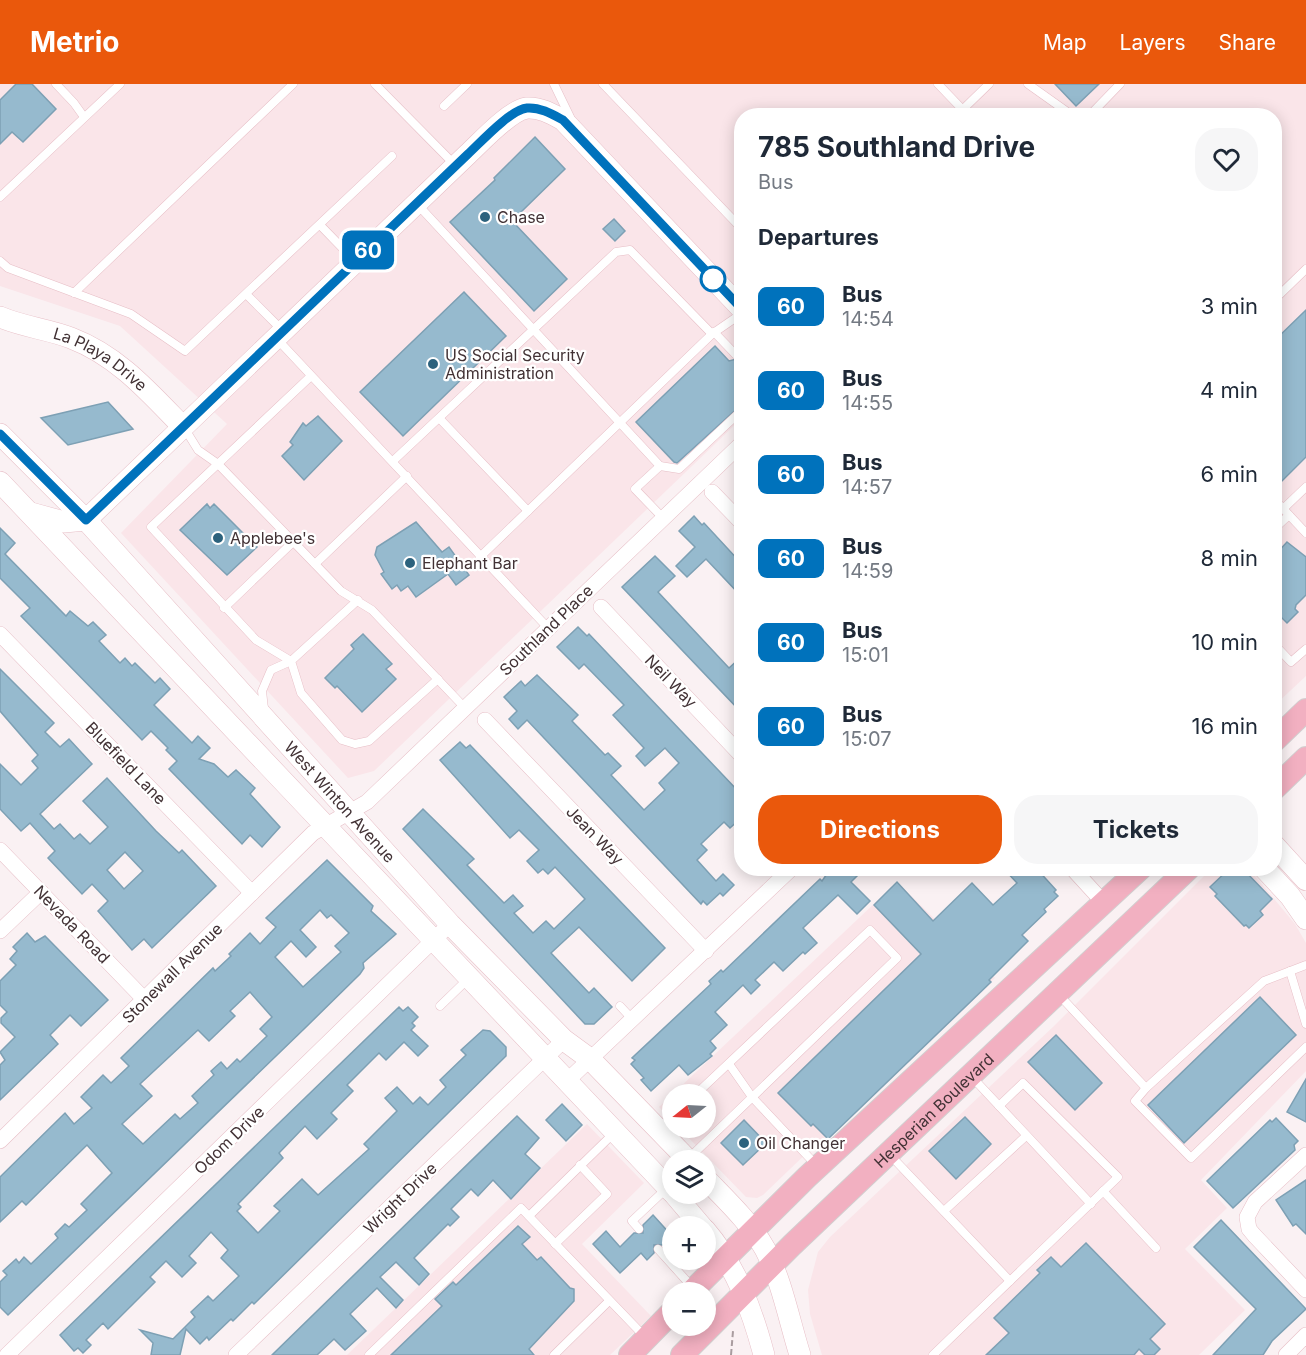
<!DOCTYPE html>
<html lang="en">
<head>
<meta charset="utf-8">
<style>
  body { margin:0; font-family:Inter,sans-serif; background:#f6f6f7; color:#1f2937; height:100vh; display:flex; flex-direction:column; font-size:22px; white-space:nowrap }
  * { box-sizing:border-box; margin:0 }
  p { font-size:20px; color:#747a83 }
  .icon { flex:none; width:33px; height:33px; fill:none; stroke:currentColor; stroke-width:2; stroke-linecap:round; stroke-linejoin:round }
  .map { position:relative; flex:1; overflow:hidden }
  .panel { position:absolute; left:734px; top:24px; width:548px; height:768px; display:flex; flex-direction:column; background:#fff; border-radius:24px; box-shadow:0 3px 15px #0003 }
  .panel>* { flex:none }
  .badge { padding:0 12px; border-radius:9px; font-size:21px; line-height:39px }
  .needle { width:39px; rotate:252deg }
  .tools { position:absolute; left:662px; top:1000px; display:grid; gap:12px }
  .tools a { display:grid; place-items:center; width:54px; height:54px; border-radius:50%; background:#fff; box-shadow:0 3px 15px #0003; font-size:30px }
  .map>.badge { position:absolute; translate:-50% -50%; box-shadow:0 0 0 3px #fff }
  h2 { padding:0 24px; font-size:22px; line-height:54px }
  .round { display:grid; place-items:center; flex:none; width:63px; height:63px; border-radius:24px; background:#f6f6f7 }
  .overview { display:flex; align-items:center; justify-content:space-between; height:102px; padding:0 24px }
  h1 { font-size:28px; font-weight:700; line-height:45px }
  .primary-button { display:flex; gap:12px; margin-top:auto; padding:12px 24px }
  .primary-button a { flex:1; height:69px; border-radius:24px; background:#ea580c; color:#fff; font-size:24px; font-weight:700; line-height:69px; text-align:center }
  .primary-button a+a { background:#f6f6f7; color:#1f2937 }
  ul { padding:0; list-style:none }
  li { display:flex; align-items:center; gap:18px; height:84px; padding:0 24px }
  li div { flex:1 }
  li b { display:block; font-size:22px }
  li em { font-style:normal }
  li .badge { min-width:66px; font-weight:700; text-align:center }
  header { display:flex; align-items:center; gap:36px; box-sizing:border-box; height:84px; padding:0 30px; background:#ea580c; color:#fff }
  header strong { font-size:28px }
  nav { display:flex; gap:33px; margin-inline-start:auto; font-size:21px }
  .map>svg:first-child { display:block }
</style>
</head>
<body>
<header>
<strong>Metrio</strong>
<nav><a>Map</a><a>Layers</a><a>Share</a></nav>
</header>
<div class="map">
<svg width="1306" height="1271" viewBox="0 0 1306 1271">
  <rect width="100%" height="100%" fill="#faf1f3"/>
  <!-- built -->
  <g fill="#fae5e9">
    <polygon points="0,0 1306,0 1306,592 1274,622 1274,32 741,32 741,335 374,687 348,694 121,449 227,340 120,242 0,202"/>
    <polygon points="1211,785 1249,785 1295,840 1306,859 1306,987 1201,1096 1227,1124 1185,1165 1245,1226 1199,1271 822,1271 810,1230 808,1206 818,1168 830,1153 1053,943"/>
    <polygon points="897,798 995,894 826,1056 814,1062 763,1111 757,1114 746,1113 679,1044 705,1044 705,1011 672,1011 672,1037 659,1023"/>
    <polygon points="587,1040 644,1099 582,1160 651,1232 610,1271 347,1271"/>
  </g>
  <!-- building -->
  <g fill="#96bace" stroke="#7da0b4" stroke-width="1.5" fill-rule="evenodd">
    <polygon points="16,0 32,0 56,25 23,58 12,48 0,60 0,16"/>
    <polygon points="1055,0 1099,0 1076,22"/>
    <polygon points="535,53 565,85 519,130 521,132 514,139 567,195 534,227 450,138 495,96 494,94"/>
    <polygon points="614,135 625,147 615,157 603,145"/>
    <polygon points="464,208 506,252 403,352 360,308"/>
    <polygon points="1306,226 1306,373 1282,397 1274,388 1274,257"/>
    <polygon points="715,262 729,277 741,274 741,321 677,379 674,378 636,338"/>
    <polygon points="108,318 133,345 68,361 41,334"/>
    <polygon points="318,332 342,357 304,396 282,372 293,361 290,358 303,339 306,342"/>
    <polygon points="207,420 210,424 214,420 257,463 227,491 180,446"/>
    <polygon points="694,432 702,441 704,439 741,479 741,512 706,475 687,493 676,482 695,463 679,447"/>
    <polygon points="416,438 442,468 449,463 469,491 456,501 448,490 416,513 408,502 401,507 397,501 392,505 381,490 384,488 375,471 377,463"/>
    <polygon points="0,444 15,459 5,470 66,532 70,527 88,542 93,538 106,551 99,557 120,579 125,574 132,582 135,579 155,599 160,594 170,605 154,621 192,659 198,652 210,664 199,675 214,680 228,693 236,686 255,704 250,710 280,743 262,763 250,751 242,760 169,685 177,677 166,666 168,664 151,647 142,656 21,532 30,524 0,494"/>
    <polygon points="1287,458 1306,473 1306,511 1296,521 1295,525 1298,528 1287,539 1280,532 1274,539 1274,472"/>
    <polygon points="655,472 675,492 658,508 729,584 741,573 741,628 622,503"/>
    <polygon points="578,543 587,552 589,550 739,708 736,711 741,717 741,734 730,744 724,738 701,760 707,766 697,776 716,797 723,790 734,801 723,812 720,809 707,821 703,817 701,820 527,636 518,645 509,635 517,627 504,613 521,597 525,602 537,591 578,631 572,637 605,671 608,669 621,682 611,691 644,726 665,706 659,699 679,679 665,664 645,682 636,672 644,664 613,631 624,621 584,580 579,585 557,563"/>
    <polygon points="363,550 392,580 386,585 396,595 362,628 337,602 335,604 325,594 354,565 351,561"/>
    <path d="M0,585L54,639L45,648L60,663L69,655L92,680L40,730L54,745L60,740L74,755L80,750L90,760L108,743L83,717L107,694L156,747L179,769L182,766L216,802L152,864L144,855L132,866L98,827L108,817L92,800L82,810L48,774L55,767L30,739L21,747L0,725V680L21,701L38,684L32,677L38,671L0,627ZM125,768L143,787L124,805L107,786Z"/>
    <polygon points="460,658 466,664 470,661 665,864 632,897 579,843 551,869 589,909 594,904 612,923 594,940 585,940 403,745 423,725 474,775 467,781 504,819 513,811 523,822 514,829 533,849 546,837 554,845 585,815 555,783 548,790 543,785 538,789 527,777 539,766 519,746 510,754 440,676"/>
    <path d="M327,776L373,822L371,827L396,850L363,879L364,884L360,890L304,945L8,1231L0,1223V1198L7,1191L3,1187L16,1175L19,1179L24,1173L31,1180L58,1154L55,1150L65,1140L69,1143L87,1126L81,1120L112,1089L87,1061L26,1121L22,1117L0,1138V1093L65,1029L74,1040L92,1024L81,1013L103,991L111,999L129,982L121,974L213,884L215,887L231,872L229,870L250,849L260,860L276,843L266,834ZM320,826L327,834L331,831L349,849L335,862L341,868L303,903L275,873L291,857L306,873L316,863L300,846ZM250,908L272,933L260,945L267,952L240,978L237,975L227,985L221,978L211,987L214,991L192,1012L198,1019L180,1035L175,1030L143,1060L122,1040L152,1012L140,1000L198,946L209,957L235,932L230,927Z"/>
    <polygon points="831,784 865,784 851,798 870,817 857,830 838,811 803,844 817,859 805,870 803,868 783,887 774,878 755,896 760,901 751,910 743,901 715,928 727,941 710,957 716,964 710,970 712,972 688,991 679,981 651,1007 641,996 644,994 631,980 635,976 632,974 711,900 709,897 721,886 723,888 820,795 822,797"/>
    <polygon points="1003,784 1036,784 1056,806 1054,808 1058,812 1044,825 1046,828 1022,851 1028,857 989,896 991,898 828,1055 813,1040 811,1042 778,1009 921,870 874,821 897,798 933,837 972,799 993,821 1017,799"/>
    <polygon points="1230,784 1236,791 1243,785 1272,815 1260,827 1263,831 1249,844 1246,841 1244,842 1215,812 1217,810 1210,803"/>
    <polygon points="27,849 35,858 45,852 108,916 81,942 70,931 50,951 58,960 0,1016 0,981 5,976 0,968 15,953 1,939 1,934 7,928 0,921 0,897 16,881 10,875 17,867 13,863"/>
    <polygon points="1260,913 1296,951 1184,1059 1148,1021"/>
    <polygon points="399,923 403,927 408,923 418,933 412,939 415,942 411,946 428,962 418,972 404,958 386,976 379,969 347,1001 353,1007 331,1029 337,1035 317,1055 305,1042 279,1069 283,1074 238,1120 241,1123 237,1127 258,1149 280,1127 274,1122 302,1095 318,1111 369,1065 364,1060 397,1027 385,1014 397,1003 413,1020 420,1013 428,1021 446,1003 440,996 466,971 461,966 483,946 490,947 506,963 506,972 254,1220 252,1218 233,1237 231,1235 209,1256 207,1253 200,1260 186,1245 180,1271 151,1271 153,1259 140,1246 173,1255 195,1233 191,1228 208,1212 213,1217 239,1192 221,1174 228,1166 211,1148 189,1172 196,1179 182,1193 166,1177 150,1193 155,1198 108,1245 103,1239 86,1256 91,1261 83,1269 78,1264 74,1267 60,1251"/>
    <polygon points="1056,951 1102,999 1075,1026 1028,978"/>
    <polygon points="1306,995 1306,1038 1287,1028"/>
    <polygon points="562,1020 582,1041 566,1057 546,1036"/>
    <polygon points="517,1032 539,1054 525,1070 540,1084 511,1115 493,1096 478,1112 471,1105 451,1125 459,1133 450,1142 448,1140 414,1174 429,1190 419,1201 396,1178 380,1193 403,1216 396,1224 377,1204 350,1230 366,1247 345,1266 334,1255 317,1271 272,1271"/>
    <polygon points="965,1033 991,1060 956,1095 929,1067"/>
    <polygon points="1276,1034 1298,1057 1294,1061 1295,1066 1233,1124 1207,1097 1270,1036 1272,1038"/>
    <polygon points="744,1036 766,1059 743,1081 721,1059"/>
    <polygon points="1306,1096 1306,1150 1296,1140 1293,1142 1276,1116"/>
    <polygon points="653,1131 672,1152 662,1161 654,1161 654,1169 647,1176 641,1169 620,1189 593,1160 606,1147 620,1163 634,1149 643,1149 643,1141"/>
    <polygon points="1221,1136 1306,1225 1272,1257 1263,1271 1213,1271 1256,1225 1194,1163"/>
    <polygon points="518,1142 530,1153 522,1160 537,1176 541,1173 570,1204 574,1205 574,1217 529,1265 534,1271 391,1271 442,1222 435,1215 453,1198 456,1201"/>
    <polygon points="1086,1159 1165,1240 1150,1255 1160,1265 1154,1271 1145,1271 1139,1265 1134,1271 986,1271 1009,1249 994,1234 1040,1189 1037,1186 1051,1173 1061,1183"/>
  </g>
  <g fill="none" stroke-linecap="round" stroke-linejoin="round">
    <defs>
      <g id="lane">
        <polyline points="56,0 74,19 84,33"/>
        <polyline points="375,0 454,80"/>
        <polyline points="554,0 570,33"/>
        <polyline points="603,0 741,144"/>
        <polyline points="938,0 962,25"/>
        <polyline points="1028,0 1073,32"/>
        <polyline points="444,22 467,0"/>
        <polyline points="956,32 989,0"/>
        <polyline points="1089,32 1120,0"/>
        <polyline points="0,113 120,0"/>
        <polyline points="418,121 660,382"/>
        <polyline points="320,141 354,176"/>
        <polyline points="0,177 8,184 131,230 185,267 392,72"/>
        <polyline points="74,209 293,0"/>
        <polyline points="247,211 282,246"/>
        <polyline points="1274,216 1306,185"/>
        <polyline points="714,248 736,271"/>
        <polyline points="277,255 549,545"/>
        <polyline points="440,335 528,427"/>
        <polyline points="185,345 198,366 218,380 341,507 372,526 465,624"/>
        <polyline points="393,377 616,168 630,166 712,250 741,230"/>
        <polyline points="660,382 679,385 741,327"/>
        <polyline points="660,382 635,405 663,434"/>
        <polyline points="1274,415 1306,449"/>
        <polyline points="1283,425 1306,403"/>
        <polyline points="1274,445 1289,431"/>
        <polyline points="480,473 712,250"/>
        <polyline points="315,480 407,392"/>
        <polyline points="358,516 291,577 301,609 342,656 355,660 369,657 438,595"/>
        <polyline points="224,524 293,458"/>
        <polyline points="1274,560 1291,578 1306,565"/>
        <polyline points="291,577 256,556 151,443 311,292"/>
        <polyline points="264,625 262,607 271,586 291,577"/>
        <polyline points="1290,887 1306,940"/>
        <polyline points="1060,912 1146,1004 1264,897 1306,881"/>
        <polyline points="440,922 469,894"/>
        <polyline points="620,922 633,936"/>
        <polyline points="729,980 752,1013 817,1082"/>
        <polyline points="972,993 1091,1120"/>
        <polyline points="1146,1004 1135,1017 1191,1074 1306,963"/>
        <polyline points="660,1044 672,1033"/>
        <polyline points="891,1072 1010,1197"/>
        <polyline points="689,1074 897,874 870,846 695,1011"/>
        <polyline points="1103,1107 1156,1164"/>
        <polyline points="944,1127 1026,1052"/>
        <polyline points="529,1132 615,1048"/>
        <polyline points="639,1145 632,1137 667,1104"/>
        <polyline points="555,1160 607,1110 580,1081"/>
        <polyline points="658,1165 693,1204"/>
        <polyline points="369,1271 521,1124 645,1253"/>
        <polyline points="554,1271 609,1217"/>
        <polyline points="933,1271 1118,1093 1023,999 999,1022"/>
      </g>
      <g id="street">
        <polyline points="712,408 741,438"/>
        <polyline points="601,523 741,671"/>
        <polyline points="0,550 252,809"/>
        <polyline points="485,636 706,867"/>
        <polyline points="0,766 144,915"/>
        <polyline points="1072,784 1104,819"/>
        <polyline points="0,847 41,808"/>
        <polyline points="568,996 792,784"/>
        <polyline points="0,1057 313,749 367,718 741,360"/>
        <polyline points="1306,1071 1255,1118 1247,1133 1249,1145 1254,1151 1306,1206"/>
        <polyline points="7,1271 450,840"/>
        <polyline points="236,1271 564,956"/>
        <polyline points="1286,1271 1306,1251"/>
      </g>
      <g id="secondary">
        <path id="s1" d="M0,233C23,243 48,245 71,254C118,272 149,308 183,343"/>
        <path id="s2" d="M0,350L86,436L450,840L564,956L590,975L689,1077"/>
        <polyline points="0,398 672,1108"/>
        <path d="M31,429L64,438L86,436L468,70C481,58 510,26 527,24C540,23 552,30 563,36L741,224"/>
        <polyline points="1274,761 1306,796"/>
        <polyline points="1264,784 1290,812 1306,835"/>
        <path d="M705,1094C726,1116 750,1138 765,1165C782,1197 789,1236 800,1271"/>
        <polyline points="674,1110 702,1143"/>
        <path d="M705,1146C736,1182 752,1226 764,1271"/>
      </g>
      <g id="primary">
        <polyline points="1274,657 1306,626"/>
        <polyline points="1274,705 1306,674"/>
        <polyline points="690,1209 807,1093 1141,784"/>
        <polyline points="630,1271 672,1228"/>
        <path id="s3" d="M682,1271L792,1161L1189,784"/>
      </g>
    </defs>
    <!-- lane casing -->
    <use href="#lane" stroke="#e7bec6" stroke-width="9"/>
    <!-- street casing -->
    <use href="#street" stroke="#e7bec6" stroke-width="16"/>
    <!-- secondary casing -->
    <use href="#secondary" stroke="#e7bec6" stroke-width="22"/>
    <!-- primary casing -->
    <use href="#primary" stroke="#d2cecf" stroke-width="24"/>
    <!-- path -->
    <polyline stroke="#a99c9f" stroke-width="2" stroke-dasharray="6 3" stroke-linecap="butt" points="731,1271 733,1247"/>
    <!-- lane -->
    <use href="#lane" stroke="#fff" stroke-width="8"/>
    <!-- street -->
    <use href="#street" stroke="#fff" stroke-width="15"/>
    <!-- secondary -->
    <use href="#secondary" stroke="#fff" stroke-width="21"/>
    <!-- primary -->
    <use href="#primary" stroke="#f2b0c1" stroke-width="22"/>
  </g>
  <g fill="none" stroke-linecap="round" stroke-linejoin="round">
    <defs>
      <path id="line" d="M0,350L86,436L468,70C481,58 510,26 527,24C540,23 552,30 563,36L741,224"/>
    </defs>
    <!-- line casing -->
    <use href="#line" stroke="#fff" stroke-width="14"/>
    <!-- line -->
    <use href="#line" stroke="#0072bc" stroke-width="9"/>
  </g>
  <!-- markers -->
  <g fill="#2c627d" stroke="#fff" stroke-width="2">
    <circle cx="485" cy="133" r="6"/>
    <circle cx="433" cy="280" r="6"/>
    <circle cx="218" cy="454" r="6"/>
    <circle cx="410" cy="479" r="6"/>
    <circle cx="744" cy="1059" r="6"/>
  </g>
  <circle fill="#fff" stroke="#0072bc" stroke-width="3" cx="713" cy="195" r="12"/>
  <g text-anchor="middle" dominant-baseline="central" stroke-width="4.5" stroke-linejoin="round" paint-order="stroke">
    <!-- poi labels -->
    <g font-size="16" fill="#423235" stroke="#fff" text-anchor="start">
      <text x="497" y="133">Chase</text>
      <text x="445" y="271">US Social Security<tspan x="445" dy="18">Administration</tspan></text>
      <text x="230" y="454">Applebee's</text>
      <text x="422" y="479">Elephant Bar</text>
      <text x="756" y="1059">Oil Changer</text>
    </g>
    <!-- street labels -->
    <g font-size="16" fill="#423235" stroke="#fff">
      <text stroke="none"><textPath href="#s1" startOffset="110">La Playa Drive</textPath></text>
      <text transform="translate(546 546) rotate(-44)">Southland Place</text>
      <text transform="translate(671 597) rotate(46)">Neil Way</text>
      <text transform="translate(126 679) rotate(46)">Bluefield Lane</text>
      <text stroke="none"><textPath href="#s2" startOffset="501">West Winton Avenue</textPath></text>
      <text transform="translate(595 751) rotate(46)">Jean Way</text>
      <text transform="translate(72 840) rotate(46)">Nevada Road</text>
      <text transform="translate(172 889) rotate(-45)">Stonewall Avenue</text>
      <text stroke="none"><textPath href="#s3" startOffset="351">Hesperian Boulevard</textPath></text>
      <text transform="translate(229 1056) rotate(-44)">Odom Drive</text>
      <text transform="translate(400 1114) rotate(-44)">Wright Drive</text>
    </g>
  </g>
</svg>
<div class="tools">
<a><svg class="needle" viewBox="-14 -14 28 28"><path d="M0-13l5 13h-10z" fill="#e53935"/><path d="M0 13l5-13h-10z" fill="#747a83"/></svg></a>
<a><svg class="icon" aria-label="layers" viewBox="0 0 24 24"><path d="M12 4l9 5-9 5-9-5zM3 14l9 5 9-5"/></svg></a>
<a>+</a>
<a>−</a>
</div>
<b class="badge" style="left:368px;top:166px;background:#0072bc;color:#fff">60</b>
<section class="panel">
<div class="overview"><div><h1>785 Southland Drive</h1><p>Bus</p></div><a class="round"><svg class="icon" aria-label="heart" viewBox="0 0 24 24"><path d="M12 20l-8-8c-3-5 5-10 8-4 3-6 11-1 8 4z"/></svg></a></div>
<h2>Departures</h2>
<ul>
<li><span class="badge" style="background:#0072bc;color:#fff">60</span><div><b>Bus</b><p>14:54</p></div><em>3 min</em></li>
<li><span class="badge" style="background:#0072bc;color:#fff">60</span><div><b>Bus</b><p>14:55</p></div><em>4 min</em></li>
<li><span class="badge" style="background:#0072bc;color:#fff">60</span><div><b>Bus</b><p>14:57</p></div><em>6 min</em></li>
<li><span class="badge" style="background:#0072bc;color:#fff">60</span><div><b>Bus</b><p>14:59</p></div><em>8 min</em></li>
<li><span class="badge" style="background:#0072bc;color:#fff">60</span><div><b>Bus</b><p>15:01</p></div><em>10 min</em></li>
<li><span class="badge" style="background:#0072bc;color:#fff">60</span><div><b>Bus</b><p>15:07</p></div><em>16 min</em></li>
</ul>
<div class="primary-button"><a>Directions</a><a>Tickets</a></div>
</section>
</div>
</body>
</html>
